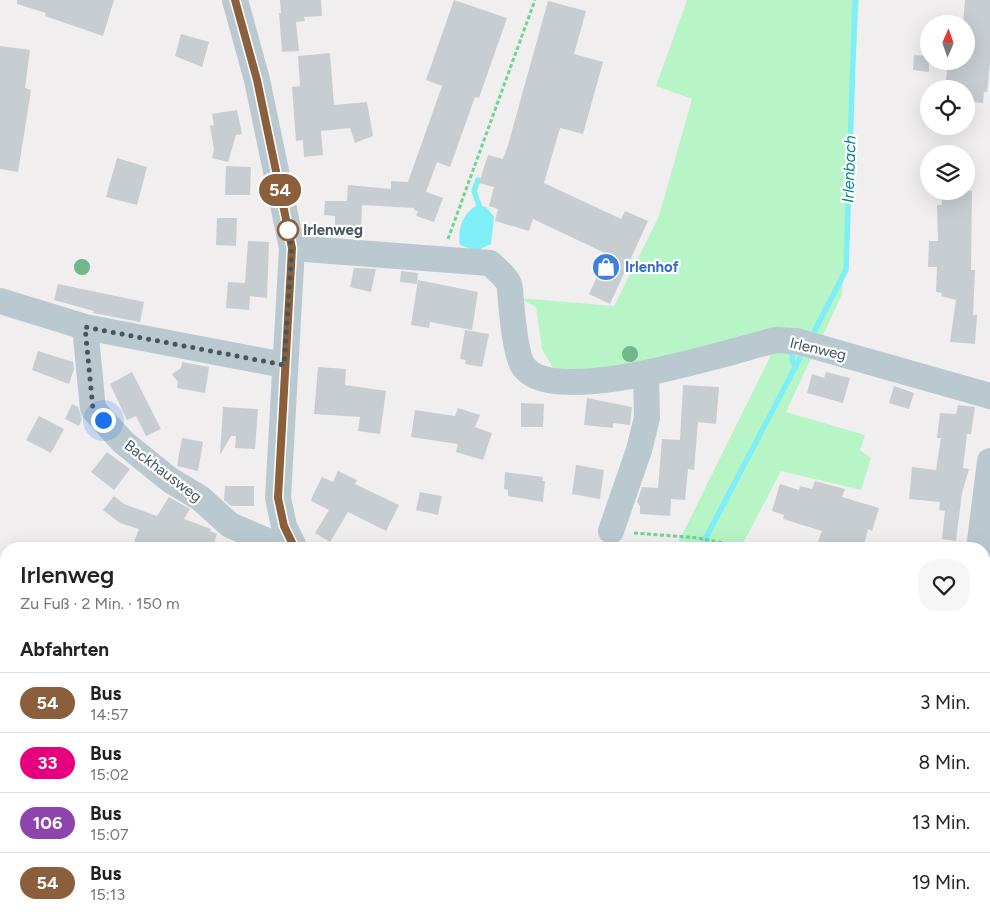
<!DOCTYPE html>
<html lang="de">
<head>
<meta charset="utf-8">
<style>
  body { margin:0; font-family:Figtree,sans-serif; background:#f6f6f6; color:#222; height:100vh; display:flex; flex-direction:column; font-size:19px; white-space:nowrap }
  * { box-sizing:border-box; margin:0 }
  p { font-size:16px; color:#767676 }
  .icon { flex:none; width:28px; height:28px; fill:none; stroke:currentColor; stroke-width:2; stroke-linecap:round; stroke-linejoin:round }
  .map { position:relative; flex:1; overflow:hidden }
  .panel { position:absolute; left:0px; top:542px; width:990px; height:381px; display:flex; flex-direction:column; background:#fff; border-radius:20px 20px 0 0; box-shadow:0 5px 20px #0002 }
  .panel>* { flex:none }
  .badge { padding:0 10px; border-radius:16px; font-size:18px; line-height:32px }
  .needle { width:32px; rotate:2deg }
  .tools { position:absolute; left:920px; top:15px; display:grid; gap:10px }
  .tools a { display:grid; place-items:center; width:55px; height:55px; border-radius:50%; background:#fff; box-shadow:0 5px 20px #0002; font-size:25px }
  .you { position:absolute; width:25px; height:25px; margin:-12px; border:4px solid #fff; border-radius:50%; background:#1a73e8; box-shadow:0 0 0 8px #1a73e833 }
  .map>.badge { position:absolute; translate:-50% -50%; box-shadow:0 0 0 2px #fff }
  h2 { padding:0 20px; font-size:19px; line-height:45px }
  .round { display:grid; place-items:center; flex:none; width:52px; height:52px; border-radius:20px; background:#f6f6f6 }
  .overview { display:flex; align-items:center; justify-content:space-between; height:85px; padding:0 20px }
  h1 { font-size:24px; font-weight:600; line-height:38px }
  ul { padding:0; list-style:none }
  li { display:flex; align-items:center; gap:15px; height:60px; padding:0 20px; border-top:1px solid #e0e0e0 }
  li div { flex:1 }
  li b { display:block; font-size:19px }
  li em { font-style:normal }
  li .badge { min-width:55px; font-weight:700; text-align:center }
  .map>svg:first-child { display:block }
</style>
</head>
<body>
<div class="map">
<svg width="990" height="923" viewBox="0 0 990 923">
  <rect width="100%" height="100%" fill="#f1eeef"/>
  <!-- grass -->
  <g fill="#b7f4c6">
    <polygon points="687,0 859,0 842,294 821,340 635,370 556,373 542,349 536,307 519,298 614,306 659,216 692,99 656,86"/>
    <polygon points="774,349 813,354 786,412 865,435 860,450 871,458 861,490 781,471 740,549 675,549"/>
  </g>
  <!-- water -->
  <path fill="#7feff7" d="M478,205L486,207L494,217L491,244L476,251L460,245C457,229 463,212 478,205Z"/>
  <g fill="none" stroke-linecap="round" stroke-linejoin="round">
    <!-- stream -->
    <g stroke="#7feff7" stroke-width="5.5">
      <polyline points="478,180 474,191 479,205"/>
      <polyline points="815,330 846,270 855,0"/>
      <polyline points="787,351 793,353 792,361 796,367"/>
      <polyline points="700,549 800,358"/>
    </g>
  </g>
  <!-- building -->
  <g fill="#c8cdd2">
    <polygon points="17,0 114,0 103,36 45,16 46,13 17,4"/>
    <polygon points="280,0 321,0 322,16 304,17 305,21 296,22 299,51 282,52 279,13 281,13"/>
    <polygon points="454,0 507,18 479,98 475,97 450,167 437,162 426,192 443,198 434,222 416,216 418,211 414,210 414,208 362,205 361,230 335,228 335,216 324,215 325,201 347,201 348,185 391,189 391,181 408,182 442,86 426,80"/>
    <polygon points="965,0 990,0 990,63 987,92 984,92 983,103 966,101 966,89 945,89 948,61 966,61 966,24 963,24"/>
    <polygon points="548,1 586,11 574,54 603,62 583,134 560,128 544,183 621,219 625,211 648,221 610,304 589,294 607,254 533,219 529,231 495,221 498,209 489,206 494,187 479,183 488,155 503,159 508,145"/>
    <polygon points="181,34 209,42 202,67 175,56"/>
    <polygon points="0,46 30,50 25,88 31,90 18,172 0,169"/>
    <polygon points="330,53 334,105 367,102 373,136 355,143 350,128 321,131 323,155 304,157 303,140 296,141 292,87 300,86 298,56"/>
    <polygon points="914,55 929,56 929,72 913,70"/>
    <polygon points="237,110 242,134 236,135 228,162 212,158 214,149 210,126 214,125 212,114"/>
    <polygon points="117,158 147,167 137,205 106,197"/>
    <polygon points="226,166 251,167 250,195 225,195"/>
    <polygon points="941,191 972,191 971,270 975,270 973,315 977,315 975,344 950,342 956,300 941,296 942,293 936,292 937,267 928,267 929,241 938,241 937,205 942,205"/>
    <polygon points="217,218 237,218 236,246 216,245"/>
    <polygon points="248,241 269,242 267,298 250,296 249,310 226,308 228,282 245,283"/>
    <polygon points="354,268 376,269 371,292 350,287"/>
    <polygon points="401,271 418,273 417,284 400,282"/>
    <polygon points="418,280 478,292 472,330 430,322 429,328 411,325"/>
    <polygon points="58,284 144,302 140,322 93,313 94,311 54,300"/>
    <polygon points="465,330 489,334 482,367 465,364 466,360 460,359"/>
    <polygon points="38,351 73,362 74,369 69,384 32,370"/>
    <polygon points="182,362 209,367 205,393 177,388 178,382 172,374 181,368"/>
    <polygon points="318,367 346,369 345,385 386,391 380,434 358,431 360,417 314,414"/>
    <polygon points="132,372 161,429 146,436 136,416 127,420 110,384"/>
    <polygon points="826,372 850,378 843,403 807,393 812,374 824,378"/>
    <polygon points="683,385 719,387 716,424 698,422 694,470 688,469 685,500 671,499 670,516 640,514 640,506 637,502 642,487 658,488 662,439 680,440"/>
    <polygon points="894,386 914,393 909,409 889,403"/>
    <polygon points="587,398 632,407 630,425 613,423 613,428 584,425"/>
    <polygon points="521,403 544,404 543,427 521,427"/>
    <polygon points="72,404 78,407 82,419 79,426 65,419"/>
    <polygon points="958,405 975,407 971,434 967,434 963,468 969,469 962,493 956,541 942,539 945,511 939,510 940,502 909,499 912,467 936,470 941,438 937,438 940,413 956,414"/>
    <polygon points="223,407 258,409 255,449 235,448 236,436 231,436 220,455"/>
    <polygon points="458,408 480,415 475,427 492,433 483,460 456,452 458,444 411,437 415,410 455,416"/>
    <polygon points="39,416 64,429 51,453 26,440"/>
    <polygon points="182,438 203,442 198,471 177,466"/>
    <polygon points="107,452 130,469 114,490 91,472"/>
    <polygon points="576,465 604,470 600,499 572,494"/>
    <polygon points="338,471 357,480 355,484 399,505 386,531 348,512 330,542 315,533 329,510 311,501 313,495 322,477 333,482"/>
    <polygon points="505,472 543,477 542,481 545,481 543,502 508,496 508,490 504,489"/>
    <polygon points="815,481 845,489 842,497 879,508 872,531 868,529 863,549 815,549 822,531 783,519 784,515 772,511 780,484 799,490 800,486 812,489"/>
    <polygon points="225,486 254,486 254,506 231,506 224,500"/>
    <polygon points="420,492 442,496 438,515 416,510"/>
    <polygon points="114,496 124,504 157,516 169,497 190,509 184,519 211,529 210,531 217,534 212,549 151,549 134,542 139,529 120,523 103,510"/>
  </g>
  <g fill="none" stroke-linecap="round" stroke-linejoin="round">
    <!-- path -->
    <g stroke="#6bd792" stroke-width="3" stroke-dasharray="4 2.5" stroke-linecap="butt">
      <polyline points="448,239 535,0"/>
      <polyline points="634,533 698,538 753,549"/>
    </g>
    <!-- minor -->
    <g stroke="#bac9d0" stroke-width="26">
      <polyline points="235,0 257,80 292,248 278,498 284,526 295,549"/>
      <path d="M292,248L490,263C496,269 504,275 508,282C511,287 510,295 511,301C512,314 516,358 524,367C555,409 730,351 776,340L796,341L990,396"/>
      <polyline points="0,301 85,327 284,365"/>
      <polyline points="85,327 93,409 123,442 170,480 200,498 230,525 286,549"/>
      <polyline points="611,531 639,450 647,418 646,375"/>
      <polyline points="979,549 990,461"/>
      <polyline points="0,612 6,614"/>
      <polyline points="984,661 990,660"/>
      <polyline points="0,724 6,727"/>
      <polyline points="984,852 990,850"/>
      <polyline points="335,918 340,923"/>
      <polyline points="394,918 394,923"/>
      <polyline points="459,923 463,918"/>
      <polyline points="838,923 847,918"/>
    </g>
  </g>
  <!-- trees -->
  <g fill="#72b68b">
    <circle cx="82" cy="267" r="8"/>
    <circle cx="630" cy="354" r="8"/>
  </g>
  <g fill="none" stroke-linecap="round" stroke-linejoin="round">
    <defs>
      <polyline id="line" points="235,0 257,80 292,248 278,498 284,526 295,549"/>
    </defs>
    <!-- line casing -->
    <use href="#line" stroke="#fff" stroke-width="11"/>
    <!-- line -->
    <use href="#line" stroke="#8b5e3c" stroke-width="8"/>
    <!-- walk -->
    <polyline stroke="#44565e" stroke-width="5" stroke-dasharray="0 9" points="103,420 93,409 85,327 284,365 292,248 288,230"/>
  </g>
  <!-- icons -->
  <defs>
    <symbol id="shop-disc" viewBox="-11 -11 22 22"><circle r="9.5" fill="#3f7fe0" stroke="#fff"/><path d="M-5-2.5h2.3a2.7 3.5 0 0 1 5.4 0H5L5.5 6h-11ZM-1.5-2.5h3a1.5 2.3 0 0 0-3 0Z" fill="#fff"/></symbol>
  </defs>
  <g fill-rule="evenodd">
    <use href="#shop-disc" x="590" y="251" width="32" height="32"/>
  </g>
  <!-- markers -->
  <circle fill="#fff" stroke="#8b5e3c" stroke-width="2.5" cx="288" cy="230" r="10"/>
  <g text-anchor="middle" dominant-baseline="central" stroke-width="4.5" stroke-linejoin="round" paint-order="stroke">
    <!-- stop labels -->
    <g font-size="15" font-weight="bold" fill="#44565e" stroke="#fff" text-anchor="start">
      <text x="303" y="230">Irlenweg</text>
    </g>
    <!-- shop labels -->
    <g font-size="15" font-weight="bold" fill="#366cbe" stroke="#fff" text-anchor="start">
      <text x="625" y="267">Irlenhof</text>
    </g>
    <!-- street labels -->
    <g font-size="15" fill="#44565e" stroke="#fff">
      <text transform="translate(818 349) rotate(13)">Irlenweg</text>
      <text transform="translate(163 471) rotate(37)">Backhausweg</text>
    </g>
    <!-- water labels -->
    <g font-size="16" font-style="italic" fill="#04838d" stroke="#fff">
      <text transform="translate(849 169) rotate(-88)">Irlenbach</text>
    </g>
  </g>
</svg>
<div class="tools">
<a><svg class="needle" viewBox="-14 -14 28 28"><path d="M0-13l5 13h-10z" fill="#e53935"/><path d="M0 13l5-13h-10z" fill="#767676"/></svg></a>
<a><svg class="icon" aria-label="locate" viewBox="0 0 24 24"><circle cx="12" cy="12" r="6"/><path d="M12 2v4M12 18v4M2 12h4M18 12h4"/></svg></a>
<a><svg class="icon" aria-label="layers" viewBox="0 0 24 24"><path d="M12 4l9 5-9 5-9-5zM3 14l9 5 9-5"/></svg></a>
</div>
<div class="you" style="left:103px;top:420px"></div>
<b class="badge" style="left:280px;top:190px;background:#8b5e3c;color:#fff">54</b>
<section class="panel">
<div class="overview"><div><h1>Irlenweg</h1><p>Zu Fuß · 2 Min. · 150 m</p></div><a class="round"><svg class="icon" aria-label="heart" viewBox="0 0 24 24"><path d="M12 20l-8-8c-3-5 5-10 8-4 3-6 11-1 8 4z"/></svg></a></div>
<h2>Abfahrten</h2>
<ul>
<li><span class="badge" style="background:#8b5e3c;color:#fff">54</span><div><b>Bus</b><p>14:57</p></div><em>3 Min.</em></li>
<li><span class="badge" style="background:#e6007e;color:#fff">33</span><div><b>Bus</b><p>15:02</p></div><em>8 Min.</em></li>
<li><span class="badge" style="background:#8e44ad;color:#fff">106</span><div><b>Bus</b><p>15:07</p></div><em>13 Min.</em></li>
<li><span class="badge" style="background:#8b5e3c;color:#fff">54</span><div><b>Bus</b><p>15:13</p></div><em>19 Min.</em></li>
</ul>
</section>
</div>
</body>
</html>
